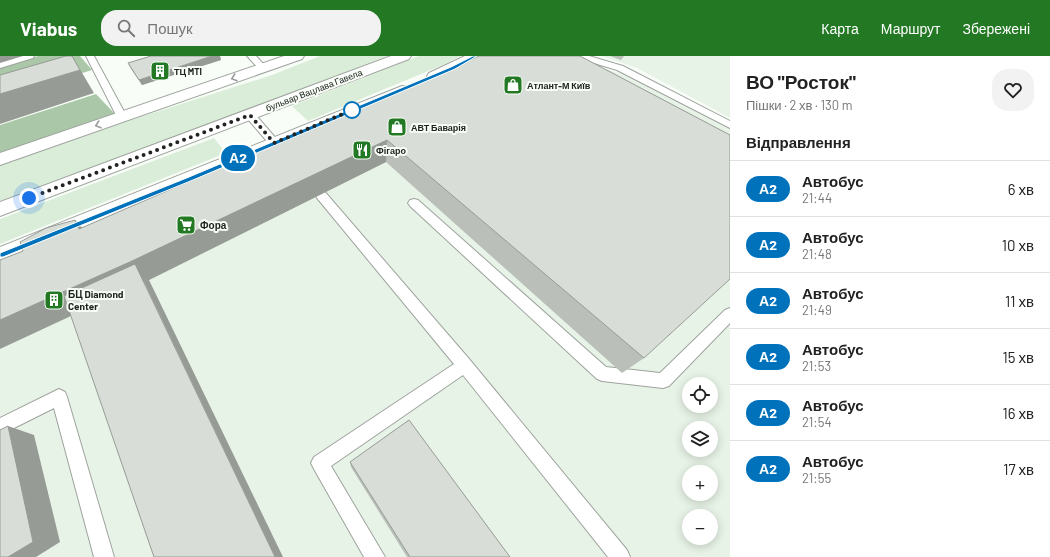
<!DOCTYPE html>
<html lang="uk">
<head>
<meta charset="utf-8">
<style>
  body { margin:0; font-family:Barlow,sans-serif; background:#f2f2f2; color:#222; height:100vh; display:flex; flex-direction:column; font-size:15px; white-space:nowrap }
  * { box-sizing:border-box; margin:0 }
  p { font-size:13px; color:#767676 }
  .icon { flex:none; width:22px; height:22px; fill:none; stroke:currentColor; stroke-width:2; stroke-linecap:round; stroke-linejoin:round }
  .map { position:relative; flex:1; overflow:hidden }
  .sheet { display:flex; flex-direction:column; background:#fff; width:320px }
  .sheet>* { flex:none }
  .badge { padding:0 8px; border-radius:13px; font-size:14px; line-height:26px }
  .tools { position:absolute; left:682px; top:321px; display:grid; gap:8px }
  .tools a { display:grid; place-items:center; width:36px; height:36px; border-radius:50%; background:#fff; box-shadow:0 2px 10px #0003; font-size:20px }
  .you { position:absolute; width:20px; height:20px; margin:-10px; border:3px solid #fff; border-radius:50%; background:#1a73e8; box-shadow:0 0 0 6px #1a73e833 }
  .map>.badge { position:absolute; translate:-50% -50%; box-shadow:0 0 0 2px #fff }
  h2 { padding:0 16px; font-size:15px; line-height:36px }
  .round { display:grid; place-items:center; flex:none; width:42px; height:42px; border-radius:16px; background:#f2f2f2 }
  .headline { display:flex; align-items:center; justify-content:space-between; height:68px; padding:0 16px }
  h1 { font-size:19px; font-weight:700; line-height:30px }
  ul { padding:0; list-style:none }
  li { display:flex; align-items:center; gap:12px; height:56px; padding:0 16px; border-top:1px solid #e0e0e0 }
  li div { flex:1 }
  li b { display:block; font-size:15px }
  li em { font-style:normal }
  li .badge { min-width:44px; font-weight:700; text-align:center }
  header { display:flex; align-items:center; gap:24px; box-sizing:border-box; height:56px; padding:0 20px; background:#237823; color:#fff }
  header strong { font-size:19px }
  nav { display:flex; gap:22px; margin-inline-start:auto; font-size:14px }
  .search { width:280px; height:36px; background:#f2f2f2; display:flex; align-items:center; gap:10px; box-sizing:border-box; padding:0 14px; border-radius:16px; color:#767676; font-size:15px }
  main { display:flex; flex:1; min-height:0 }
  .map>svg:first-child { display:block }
</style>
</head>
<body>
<header>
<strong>Viabus</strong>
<div class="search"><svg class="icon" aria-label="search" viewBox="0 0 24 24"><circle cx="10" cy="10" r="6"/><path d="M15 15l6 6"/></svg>Пошук</div>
<nav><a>Карта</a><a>Маршрут</a><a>Збережені</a></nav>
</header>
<main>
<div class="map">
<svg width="730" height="501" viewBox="0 0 730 501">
  <rect width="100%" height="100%" fill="#f8fef7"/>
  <!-- built -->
  <g fill="#e8f3e7" fill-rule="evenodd">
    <path d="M561,0L623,18L730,73V501H0V205ZM689,328H711V350H689ZM689,372H711V394H689ZM689,416H711V438H689ZM689,460H711V482H689Z"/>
    <polygon points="601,0 730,0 730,62 637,12"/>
  </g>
  <!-- green -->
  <g fill="#daedd8">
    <polygon points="320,0 387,0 0,150 0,109 134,63 272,19"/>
    <polygon points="419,0 461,0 445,8 308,65 292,50"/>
    <polygon points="214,82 226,97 0,188 0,163"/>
  </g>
  <!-- forest -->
  <g fill="#aac7a8">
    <polygon points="38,0 80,0 92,14 0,43 0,11"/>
    <polygon points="96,38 115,58 0,99 0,69"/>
  </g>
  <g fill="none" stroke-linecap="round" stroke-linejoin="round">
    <defs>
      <g id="service">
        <polygon points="21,0 34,0 33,2 0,12 0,6"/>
        <polygon points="86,0 94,0 127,61 126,63 118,63 117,61"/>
        <polygon points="247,0 256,0 267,12 266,14 260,14"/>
        <polygon points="576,0 589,0 623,10 730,65 730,72 617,14 577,2"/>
        <polygon points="250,56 254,57 286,94 287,96 286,98 278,98 246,61 245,59 246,57"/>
        <polygon points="321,135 325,136 470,304 627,494 630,501 608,501 463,319 331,410 385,501 364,501 314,413 311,407 314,401 454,308 317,142 315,139 317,136"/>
        <polygon points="414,143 418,144 606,311 660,317 725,254 730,252 730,267 669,330 663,332 602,325 597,323 410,150 408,147 410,144"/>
        <polygon points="59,333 65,336 67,341 114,501 94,501 54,352 0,379 0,362"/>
      </g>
      <polygon id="minor" points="284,0 304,0 302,3 0,109 0,97"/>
      <g id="tertiary">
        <polygon points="391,0 411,0 409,3 0,160 0,146"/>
        <path d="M465,0H482L480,3C467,10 443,27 429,23L427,20L429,17Z"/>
        <polygon points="402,30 407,31 409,34 407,37 197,126 0,207 0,191"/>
      </g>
    </defs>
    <!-- service casing -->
    <use href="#service" stroke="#9ea39e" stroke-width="2"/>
    <!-- minor casing -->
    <use href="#minor" stroke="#9ea39e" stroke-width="2"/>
    <!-- tertiary casing -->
    <use href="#tertiary" stroke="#9ea39e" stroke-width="2"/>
    <!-- service -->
    <use href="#service" fill="#fff" fill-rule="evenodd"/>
    <!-- minor -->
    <use href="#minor" fill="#fff" fill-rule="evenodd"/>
    <!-- tertiary -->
    <use href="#tertiary" fill="#fff" fill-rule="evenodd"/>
  </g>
  <!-- wall -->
  <g fill="#babfb9">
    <polygon points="149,0 220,0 221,4 142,29 131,13 128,7 150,1"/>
    <polygon points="479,0 644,302 622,317 386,106 149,224 71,260 82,172"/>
    <polygon points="610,0 624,0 621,4"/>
    <polygon points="350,406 510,501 407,501 351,411"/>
  </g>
  <!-- shaded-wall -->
  <g fill="#979b96">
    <polygon points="0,0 23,0 0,7"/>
    <polygon points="72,0 94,37 0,68 0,38"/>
    <polygon points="212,0 220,0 221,4 142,29 139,24"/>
    <polygon points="387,84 386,106 149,224 283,501 275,501 144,226 0,293 0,264"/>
    <polygon points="75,164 94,185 79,173"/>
    <polygon points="8,370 34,379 60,486 36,501 8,501"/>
  </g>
  <!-- building -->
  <g fill="#d8ded7" stroke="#979b96">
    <polygon points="66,0 72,0 80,14 0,38 0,19"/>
    <polygon points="151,0 212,0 139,24 128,7"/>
    <polygon points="479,0 580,0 730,79 730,223 644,302 387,84 132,205 0,264 0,204 23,195 20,186 46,172 75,164 79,173"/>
    <polygon points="135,208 136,210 275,501 154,501 64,240"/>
    <polygon points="409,364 510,501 410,501 350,406"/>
    <polygon points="8,370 33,486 8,501 0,501 0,374"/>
  </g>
  <!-- one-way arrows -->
  <defs><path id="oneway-chevron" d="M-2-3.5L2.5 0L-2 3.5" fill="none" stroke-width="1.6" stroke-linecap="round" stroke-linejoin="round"/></defs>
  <g stroke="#9c9c9c">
    <use href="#oneway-chevron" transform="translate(234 22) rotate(161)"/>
    <use href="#oneway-chevron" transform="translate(98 69) rotate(161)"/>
  </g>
  <!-- line -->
  <polygon fill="#0072bc" stroke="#fff" points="473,0 477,0 455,13 193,124 3,201 0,201 0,197 189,121 451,11"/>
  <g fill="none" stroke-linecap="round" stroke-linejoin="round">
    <!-- walk -->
    <polyline stroke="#222422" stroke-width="4" stroke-dasharray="0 7.2" points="29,142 250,59 274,87 352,54"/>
  </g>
  <!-- icons -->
  <defs>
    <symbol id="building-square" viewBox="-11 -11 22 22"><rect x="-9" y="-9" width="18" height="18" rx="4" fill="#237823" stroke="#f8fef7"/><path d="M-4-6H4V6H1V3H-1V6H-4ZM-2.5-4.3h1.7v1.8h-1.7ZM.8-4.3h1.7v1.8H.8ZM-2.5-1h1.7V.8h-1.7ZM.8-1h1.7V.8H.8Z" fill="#fff"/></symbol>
    <symbol id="shop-square" viewBox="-11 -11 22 22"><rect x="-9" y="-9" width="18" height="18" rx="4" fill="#237823" stroke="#f8fef7"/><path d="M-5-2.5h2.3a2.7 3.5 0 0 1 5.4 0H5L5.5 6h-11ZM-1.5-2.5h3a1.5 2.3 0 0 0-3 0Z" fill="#fff"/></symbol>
    <symbol id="restaurant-square" viewBox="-11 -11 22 22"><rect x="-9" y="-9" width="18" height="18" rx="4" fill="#237823" stroke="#f8fef7"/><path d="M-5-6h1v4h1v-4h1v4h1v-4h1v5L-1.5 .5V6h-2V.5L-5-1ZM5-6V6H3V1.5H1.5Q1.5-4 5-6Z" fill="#fff"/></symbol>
    <symbol id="supermarket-square" viewBox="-11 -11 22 22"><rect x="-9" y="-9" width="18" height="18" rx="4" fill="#237823" stroke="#f8fef7"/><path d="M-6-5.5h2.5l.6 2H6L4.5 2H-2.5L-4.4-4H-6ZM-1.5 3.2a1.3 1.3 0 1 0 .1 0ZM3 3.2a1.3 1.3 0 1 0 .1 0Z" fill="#fff"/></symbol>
  </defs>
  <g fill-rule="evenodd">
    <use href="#building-square" x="149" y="4" width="22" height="22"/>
    <use href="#shop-square" x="502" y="18" width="22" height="22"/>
    <use href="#shop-square" x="386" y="60" width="22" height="22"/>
    <use href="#restaurant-square" x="351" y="83" width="22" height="22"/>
    <use href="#supermarket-square" x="175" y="158" width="22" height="22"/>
    <use href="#building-square" x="43" y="233" width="22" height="22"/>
  </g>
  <!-- markers -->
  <circle fill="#fff" stroke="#0072bc" stroke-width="2" cx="352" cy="54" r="8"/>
  <g text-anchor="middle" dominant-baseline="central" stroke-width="4" stroke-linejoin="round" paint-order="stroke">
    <!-- far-poi labels -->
    <g font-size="9" font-weight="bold" fill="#222422" stroke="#f8fef7" text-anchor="start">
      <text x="174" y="15">ТЦ MTI</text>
      <text x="527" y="29">Атлант-М Київ</text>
      <text x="411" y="71">АВТ Баварія</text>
      <text x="376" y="94">Фігаро</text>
    </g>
    <!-- far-street labels -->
    <g font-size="9" fill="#222422" stroke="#f8fef7">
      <text transform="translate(314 34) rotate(-21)">бульвар Вацлава Гавела</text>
    </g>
    <!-- poi labels -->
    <g font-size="10" font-weight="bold" fill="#222422" stroke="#f8fef7" text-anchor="start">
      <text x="200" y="169">Фора</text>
      <text x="68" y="238">БЦ Diamond<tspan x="68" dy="12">Center</tspan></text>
    </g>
  </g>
</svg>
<div class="tools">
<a><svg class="icon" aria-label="locate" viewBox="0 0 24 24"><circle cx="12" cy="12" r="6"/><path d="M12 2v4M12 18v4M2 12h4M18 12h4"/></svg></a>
<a><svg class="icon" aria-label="layers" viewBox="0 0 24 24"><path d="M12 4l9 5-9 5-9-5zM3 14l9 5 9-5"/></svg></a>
<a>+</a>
<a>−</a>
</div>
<div class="you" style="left:29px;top:142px"></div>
<b class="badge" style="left:238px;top:102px;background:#0072bc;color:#fff">А2</b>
</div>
<section class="sheet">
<div class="headline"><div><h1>ВО &quot;Росток&quot;</h1><p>Пішки · 2 хв · 130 m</p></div><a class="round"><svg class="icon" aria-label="heart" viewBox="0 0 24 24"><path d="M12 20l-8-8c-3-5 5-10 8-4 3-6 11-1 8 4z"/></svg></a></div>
<h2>Відправлення</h2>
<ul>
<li><span class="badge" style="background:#0072bc;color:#fff">А2</span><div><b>Автобус</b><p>21:44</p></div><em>6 хв</em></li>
<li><span class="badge" style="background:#0072bc;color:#fff">А2</span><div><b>Автобус</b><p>21:48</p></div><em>10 хв</em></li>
<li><span class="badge" style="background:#0072bc;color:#fff">А2</span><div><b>Автобус</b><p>21:49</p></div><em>11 хв</em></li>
<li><span class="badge" style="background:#0072bc;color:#fff">А2</span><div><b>Автобус</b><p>21:53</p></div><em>15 хв</em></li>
<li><span class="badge" style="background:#0072bc;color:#fff">А2</span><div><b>Автобус</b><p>21:54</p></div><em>16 хв</em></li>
<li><span class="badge" style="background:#0072bc;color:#fff">А2</span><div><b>Автобус</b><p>21:55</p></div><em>17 хв</em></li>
</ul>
</section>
</main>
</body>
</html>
